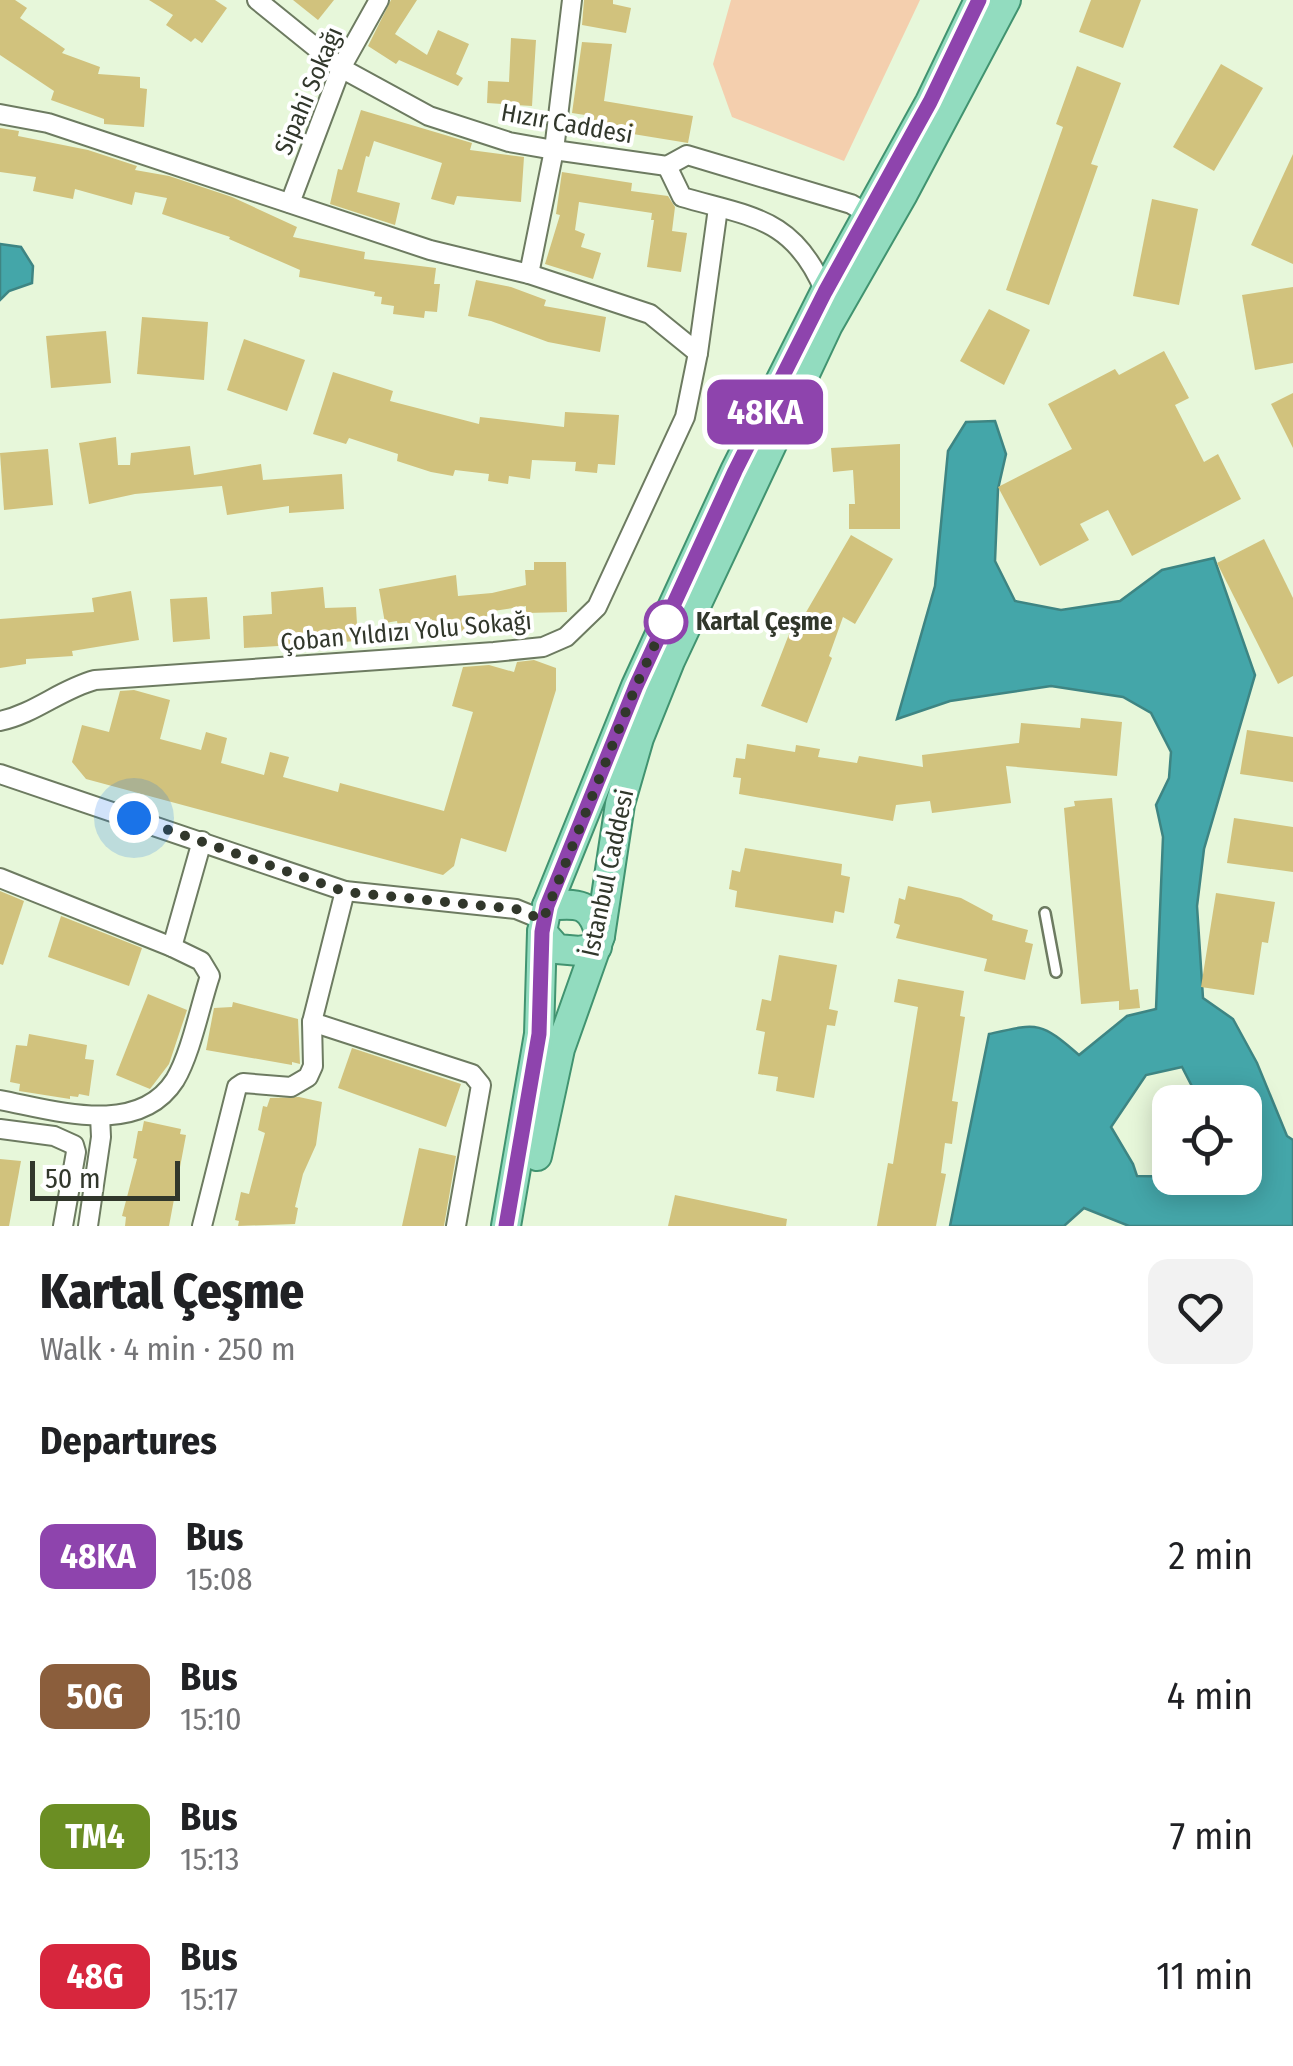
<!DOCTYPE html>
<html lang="en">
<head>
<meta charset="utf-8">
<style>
  body { margin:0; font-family:"Fira Sans Condensed",sans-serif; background:#f2f2f2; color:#202124; height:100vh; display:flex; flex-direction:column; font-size:38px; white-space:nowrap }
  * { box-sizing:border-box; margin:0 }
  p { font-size:32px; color:#757577 }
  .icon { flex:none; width:55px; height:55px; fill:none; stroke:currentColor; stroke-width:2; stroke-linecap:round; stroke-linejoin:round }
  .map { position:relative; height:1226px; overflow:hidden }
  .panel { display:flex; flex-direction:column; background:#fff; flex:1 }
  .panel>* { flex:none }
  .badge { padding:0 20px; border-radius:15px; font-size:35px; line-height:65px }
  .tools { position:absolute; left:1152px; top:1085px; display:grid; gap:20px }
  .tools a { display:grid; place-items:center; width:110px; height:110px; border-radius:20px; background:#fff; box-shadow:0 5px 25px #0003; font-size:50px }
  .scale { position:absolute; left:30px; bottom:25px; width:150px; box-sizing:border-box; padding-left:10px; border:5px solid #31372b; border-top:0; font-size:28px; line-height:35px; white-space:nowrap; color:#31372b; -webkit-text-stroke:8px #fff; paint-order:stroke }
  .you { position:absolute; width:50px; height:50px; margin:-25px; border:8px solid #fff; border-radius:50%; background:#1a73e8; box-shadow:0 0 0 15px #1a73e833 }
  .map>.badge { position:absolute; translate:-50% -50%; box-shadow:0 0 0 5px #fff }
  h2 { padding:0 40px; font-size:38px; line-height:90px }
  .round { display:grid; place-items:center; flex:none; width:105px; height:105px; border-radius:20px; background:#f2f2f2 }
  .overview { display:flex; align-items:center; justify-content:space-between; height:170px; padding:0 40px }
  h1 { font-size:48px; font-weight:800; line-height:75px }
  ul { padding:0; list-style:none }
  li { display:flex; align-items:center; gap:30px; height:140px; padding:0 40px }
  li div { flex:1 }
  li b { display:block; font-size:38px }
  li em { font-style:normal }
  li .badge { min-width:110px; font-weight:700; text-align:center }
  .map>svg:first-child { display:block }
</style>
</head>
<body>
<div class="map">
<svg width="1293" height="1226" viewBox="0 0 1293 1226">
  <rect width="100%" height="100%" fill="#e7f7da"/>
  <!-- green -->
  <polygon fill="#f4cfae" points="731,0 920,0 844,161 732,117 713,64"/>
  <!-- water -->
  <g fill="#44a6a9" stroke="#3e8583" stroke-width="2.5" fill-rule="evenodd">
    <polygon points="0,244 21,247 33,266 32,283 9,291 0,300"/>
    <path d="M995,421L1006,454L998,489L995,561L1015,601L1061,610L1120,601L1162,570L1214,558L1255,675L1204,849L1197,906L1203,998L1233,1019L1257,1063L1287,1136L1293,1140V1226H1129L1084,1208L1064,1226H950L989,1034C1038,1023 1040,1021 1079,1055L1127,1016L1156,1009L1163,837L1156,805L1169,778L1171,752L1151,713L1123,697L1051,686L950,701L897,719L935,586L948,451L966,422ZM1182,1067L1198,1098L1194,1102H1245V1178L1137,1176L1133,1164L1111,1127L1146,1075Z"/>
  </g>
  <!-- building -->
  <g fill="#d1c27d">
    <polygon points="0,0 15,0 27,8 20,18 65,49 62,53 100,67 98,74 140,77 140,88 147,89 144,127 104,124 104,119 51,100 54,91 0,55"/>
    <polygon points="149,0 215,0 227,8 202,43 195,38 191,42 166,25 173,15"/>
    <polygon points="293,0 334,0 318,20"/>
    <polygon points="391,0 417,0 395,34 427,55 438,30 469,44 456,74 463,78 458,86 399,60 396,64 368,46"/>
    <polygon points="584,0 613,0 613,4 631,8 626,33 582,25"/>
    <polygon points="1091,0 1141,0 1123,48 1079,32"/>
    <polygon points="511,38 536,40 532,106 487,103 488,81 509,82"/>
    <polygon points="582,42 612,44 604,101 693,116 688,143 584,126 585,115 572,113"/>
    <polygon points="1221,64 1263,88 1214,171 1173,147"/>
    <polygon points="1077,66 1121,83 1091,164 1098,166 1049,305 1006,290 1063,127 1056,124"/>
    <polygon points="361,110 472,143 470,150 524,157 521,202 457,196 454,205 431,199 442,163 374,141 369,157 366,156 357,192 400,203 395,225 330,204 338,169 342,170"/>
    <polygon points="0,128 19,131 18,136 88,150 137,166 135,170 169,176 232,197 297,227 293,237 365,252 364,259 436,268 434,284 440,284 437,312 425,311 424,318 393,314 394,306 381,304 382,297 374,296 375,292 299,277 300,270 229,239 230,237 162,214 167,198 135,192 132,205 75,189 73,199 33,191 36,177 0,172"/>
    <polygon points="1293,154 1293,264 1251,245"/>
    <polygon points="562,172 632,183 631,191 668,196 675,207 672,231 687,233 681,272 647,267 654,220 651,220 652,213 579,202 575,230 585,234 581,247 601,253 593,279 545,264 560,215 556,214"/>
    <polygon points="1152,199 1198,209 1179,305 1133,296"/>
    <polygon points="476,280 511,287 546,300 544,306 606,317 600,352 548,342 491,321 468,316"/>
    <polygon points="1293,287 1293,363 1255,370 1242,295"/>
    <polygon points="989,309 1030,330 1004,385 960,361"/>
    <polygon points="142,317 208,322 204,380 137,374"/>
    <polygon points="106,331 111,383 51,388 46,336"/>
    <polygon points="244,339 305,360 287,411 227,390"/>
    <polygon points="1164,351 1189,398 1175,405 1204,462 1218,454 1241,499 1132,556 1108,510 1080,524 1089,540 1040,566 998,487 1072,449 1048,404 1115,369 1119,375"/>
    <polygon points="333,372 393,391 390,401 479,424 480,417 564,427 565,412 619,415 615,465 598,464 597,473 575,471 576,462 532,460 530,479 509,476 508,484 488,481 489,474 455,470 453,476 431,472 397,461 398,454 349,438 346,444 313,434"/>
    <polygon points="1293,393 1293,448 1271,404"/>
    <polygon points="116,437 118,465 130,465 131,453 190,446 194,475 261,464 263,480 342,474 344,509 289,513 289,506 227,515 222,486 135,494 89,504 79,443"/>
    <polygon points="900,444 900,529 849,529 849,504 855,504 853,470 833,472 831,448"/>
    <polygon points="48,449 53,505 4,510 0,453"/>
    <polygon points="851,535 893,559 855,624 843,617 829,656 832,658 807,723 761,706 793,624 798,626"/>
    <polygon points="1264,539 1293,598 1293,676 1278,684 1217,563"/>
    <polygon points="534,562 566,562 567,612 526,613 526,606 487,612 489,629 433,634 432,619 398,626 397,621 385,623 379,589 456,575 458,596 492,593 526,585 525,570 534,570"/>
    <polygon points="323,587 325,608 356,607 358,641 244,648 243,616 272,614 271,592"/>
    <polygon points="131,591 139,640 72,651 73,656 26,659 26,664 0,668 0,619 94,612 92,598"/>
    <polygon points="207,597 210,639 173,642 170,599"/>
    <polygon points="534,660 556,668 556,690 506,852 461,838 454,866 443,875 86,779 72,762 82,725 109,732 120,691 134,690 170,700 160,739 201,750 206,732 227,738 221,763 264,775 270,752 289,757 283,777 338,792 340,783 444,811 473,712 452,706 463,667 489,665 514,672 517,662"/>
    <polygon points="1081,718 1122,722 1117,776 1006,766 1011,803 932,813 930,801 896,805 893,821 739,794 741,778 733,777 736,758 745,759 747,744 795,752 796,745 820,749 818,757 857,763 859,756 923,767 922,755 1019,743 1021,723 1080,728"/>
    <polygon points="1247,730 1293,737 1293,782 1240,774"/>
    <polygon points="1112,798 1130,990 1138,989 1140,1008 1119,1010 1119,1001 1081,1004 1064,808 1075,806 1074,801"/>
    <polygon points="1234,818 1293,827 1293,872 1227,863"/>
    <polygon points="745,848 842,864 841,875 850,877 844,913 835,911 833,923 735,907 737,891 729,889 732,870 740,872"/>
    <polygon points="908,886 961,898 993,915 992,920 1028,930 1025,942 1033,944 1025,980 984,971 987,959 896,938 900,925 894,923 899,898 905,900"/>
    <polygon points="0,891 24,901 3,965 0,964"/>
    <polygon points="1216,893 1275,902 1268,943 1262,942 1254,995 1201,987"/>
    <polygon points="61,916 142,948 129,986 48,957"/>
    <polygon points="779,955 837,965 829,1009 838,1011 835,1026 827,1025 814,1098 776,1091 778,1077 758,1074 765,1032 756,1030 762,999 771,1001"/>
    <polygon points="898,979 964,991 960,1016 965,1017 952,1101 958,1102 952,1144 945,1143 941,1173 946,1174 936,1226 877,1226 888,1163 893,1164 918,1007 894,1002"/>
    <polygon points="148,994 187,1010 169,1064 150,1089 116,1075"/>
    <polygon points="233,1002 298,1019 300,1064 292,1062 292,1065 206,1050 214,1008 232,1007"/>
    <polygon points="29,1034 87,1045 85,1059 94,1060 89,1096 79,1094 78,1097 70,1096 70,1099 19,1091 20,1084 10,1082 16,1045 27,1046"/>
    <polygon points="352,1048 461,1084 446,1127 338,1088"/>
    <polygon points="299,1097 322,1102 316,1145 303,1174 295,1207 298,1208 295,1224 238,1226 239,1221 235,1220 241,1192 249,1194 265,1133 258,1130 263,1106 267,1107 270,1098"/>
    <polygon points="144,1121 181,1129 180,1134 186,1135 169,1226 125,1226 126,1217 122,1216 137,1159 133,1158 138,1131 142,1131"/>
    <polygon points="419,1148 456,1156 444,1226 402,1226"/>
    <polygon points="0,1159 21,1161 9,1226 0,1226"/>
    <polygon points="675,1195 787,1219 786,1226 668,1226"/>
  </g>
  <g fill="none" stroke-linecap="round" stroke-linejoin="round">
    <defs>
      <polyline id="lane" points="1045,913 1056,972"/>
      <g id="street">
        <polyline points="257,0 341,68 429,116 509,142 554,150 667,166 687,155 851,204 868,214"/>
        <polyline points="0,114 48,123 430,250 529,274 650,314 698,353"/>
        <path d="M667,166L682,197C751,217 794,217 825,292"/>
        <polyline points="290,203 341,68 379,0"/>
        <polyline points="529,274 554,150 572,0"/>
        <path d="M0,721C34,714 61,689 95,680L494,652L543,647L566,637L597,607L685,417L698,353L718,208"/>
        <polyline points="0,774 345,891 516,909 543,920"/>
        <path d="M0,878L172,947L201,961L210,976C200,1006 191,1053 175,1080C138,1138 54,1110 0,1100"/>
        <polyline points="172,947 202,841"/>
        <polyline points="312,1022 472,1074 481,1085 456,1226"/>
        <polyline points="0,1129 54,1136 74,1145 76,1152 63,1226"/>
        <polyline points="88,1226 101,1137 100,1116"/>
        <polyline points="202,1226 237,1087 243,1083 291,1087 308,1077 313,1066 312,1022 345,891"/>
      </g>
      <g id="primary">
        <path d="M547,906C578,903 592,902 600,936"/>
        <polyline points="542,932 557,949 580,951 597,947"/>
        <polyline points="537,1156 560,1049 600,936 620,804 639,738 670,661 828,325 903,194 1006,0"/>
        <polyline points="506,1226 539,1034 542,932 547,906 636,686 735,471 825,292 930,102 979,0"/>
      </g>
    </defs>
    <!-- lane casing -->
    <use href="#lane" stroke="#6d7b61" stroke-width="14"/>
    <!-- street casing -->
    <use href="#street" stroke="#6d7b61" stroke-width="22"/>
    <!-- primary casing -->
    <use href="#primary" stroke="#419370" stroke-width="32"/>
    <!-- lane -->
    <use href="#lane" stroke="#fff" stroke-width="9"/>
    <!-- street -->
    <use href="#street" stroke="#fff" stroke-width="18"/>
    <!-- primary -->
    <use href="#primary" stroke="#92dcbf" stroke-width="28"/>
  </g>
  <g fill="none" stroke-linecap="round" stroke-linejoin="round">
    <defs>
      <polyline id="line" points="506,1226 539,1034 542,932 547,906 636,686 735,471 825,292 930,102 979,0"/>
    </defs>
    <!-- line casing -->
    <use href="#line" stroke="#fff" stroke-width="22"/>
    <!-- line -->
    <use href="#line" stroke="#8e44ad" stroke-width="15"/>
    <!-- walk -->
    <polyline stroke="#31372b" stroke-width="10" stroke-dasharray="0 18" points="134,818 346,892 516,909 543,920 636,686 668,616 666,622"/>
  </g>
  <!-- markers -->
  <circle fill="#fff" stroke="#8e44ad" stroke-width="5" cx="666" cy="622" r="20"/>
  <g text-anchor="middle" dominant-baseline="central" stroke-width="8" stroke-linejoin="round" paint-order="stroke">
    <!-- street labels -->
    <g font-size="25" fill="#31372b" stroke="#fff">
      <text transform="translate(309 91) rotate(-67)">Sipahi Sokağı</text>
      <text transform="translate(567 124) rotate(10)">Hızır Caddesi</text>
      <text transform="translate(406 632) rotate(-5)">Çoban Yıldızı Yolu Sokağı</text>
      <text transform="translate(608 873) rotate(-78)">İstanbul Caddesi</text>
    </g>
    <!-- stop labels -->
    <g font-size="25" font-weight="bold" fill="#31372b" stroke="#fff" text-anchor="start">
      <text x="696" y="622">Kartal Çeşme</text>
    </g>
  </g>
</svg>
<div class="tools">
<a><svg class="icon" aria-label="locate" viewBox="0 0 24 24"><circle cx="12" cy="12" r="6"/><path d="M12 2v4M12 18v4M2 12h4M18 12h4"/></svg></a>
</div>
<div class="scale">50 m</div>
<div class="you" style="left:134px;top:818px"></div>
<b class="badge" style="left:765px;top:412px;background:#8e44ad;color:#fff">48KA</b>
</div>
<section class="panel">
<div class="overview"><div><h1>Kartal Çeşme</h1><p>Walk · 4 min · 250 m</p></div><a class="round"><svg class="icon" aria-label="heart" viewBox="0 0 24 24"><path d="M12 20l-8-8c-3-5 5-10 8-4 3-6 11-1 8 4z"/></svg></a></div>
<h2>Departures</h2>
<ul>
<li><span class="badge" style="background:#8e44ad;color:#fff">48KA</span><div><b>Bus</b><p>15:08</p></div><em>2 min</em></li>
<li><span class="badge" style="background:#8b5e3c;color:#fff">50G</span><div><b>Bus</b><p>15:10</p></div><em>4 min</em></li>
<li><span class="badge" style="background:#6b8e23;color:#fff">TM4</span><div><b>Bus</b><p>15:13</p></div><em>7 min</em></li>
<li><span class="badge" style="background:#d7263d;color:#fff">48G</span><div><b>Bus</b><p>15:17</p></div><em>11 min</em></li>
</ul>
</section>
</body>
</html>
